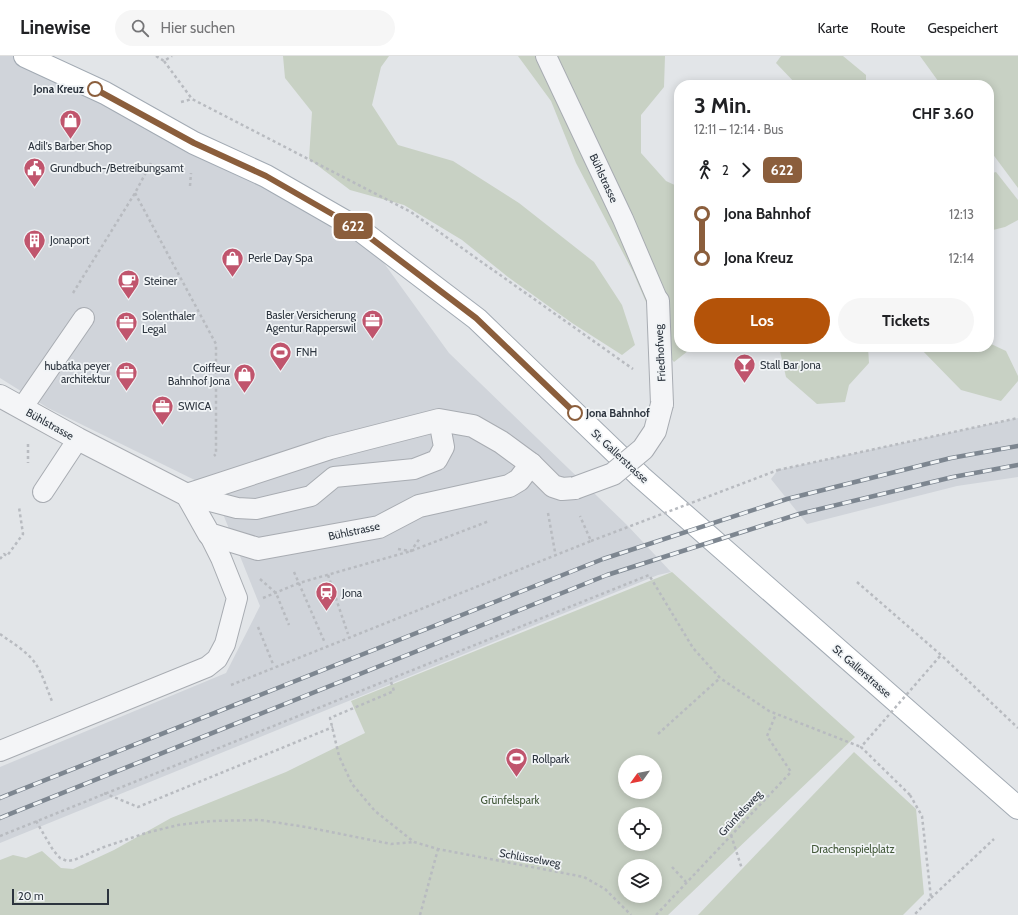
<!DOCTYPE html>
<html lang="de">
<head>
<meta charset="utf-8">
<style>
  body { margin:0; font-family:Cabin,sans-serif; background:#f6f6f6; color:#202124; height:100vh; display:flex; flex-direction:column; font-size:15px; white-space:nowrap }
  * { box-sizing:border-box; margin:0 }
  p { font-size:13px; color:#757577 }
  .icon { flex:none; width:22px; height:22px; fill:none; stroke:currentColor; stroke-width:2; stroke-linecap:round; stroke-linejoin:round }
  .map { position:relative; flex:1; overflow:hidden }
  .side { position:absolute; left:674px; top:24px; width:320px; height:272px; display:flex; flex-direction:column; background:#fff; border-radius:16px; box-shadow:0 2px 10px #0003 }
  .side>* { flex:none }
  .badge { padding:0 8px; border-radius:6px; font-size:14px; line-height:26px }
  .needle { width:26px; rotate:237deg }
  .controls { position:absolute; left:618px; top:699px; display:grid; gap:8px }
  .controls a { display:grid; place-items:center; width:44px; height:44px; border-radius:50%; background:#fff; box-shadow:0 2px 10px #0003; font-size:20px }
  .scale { position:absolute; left:12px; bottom:10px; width:97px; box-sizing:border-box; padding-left:4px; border:2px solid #2c343e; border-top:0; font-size:11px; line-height:14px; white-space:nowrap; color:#2c343e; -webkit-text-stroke:3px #f1f4f6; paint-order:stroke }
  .map>.badge { position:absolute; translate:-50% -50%; box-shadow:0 0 0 2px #fff }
  .legs { display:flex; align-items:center; gap:6px; height:44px; padding:0 20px; font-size:13px }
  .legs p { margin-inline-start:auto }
  .summary { display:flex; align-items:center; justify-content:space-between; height:68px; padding:0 20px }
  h1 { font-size:22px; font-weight:800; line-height:30px }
  .cta { display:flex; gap:8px; margin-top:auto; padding:8px 20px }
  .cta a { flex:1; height:46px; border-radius:24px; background:#b45309; color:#fff; font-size:16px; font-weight:800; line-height:46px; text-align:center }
  .cta a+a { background:#f6f6f6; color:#202124 }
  ul { padding:0 20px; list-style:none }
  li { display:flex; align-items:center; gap:14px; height:44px; font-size:15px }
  li i { display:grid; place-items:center; width:6px; height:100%; margin:0 5px; background:currentColor }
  li i::after { content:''; width:10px; height:10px; margin:-5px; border:3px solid; border-radius:50%; background:#fff }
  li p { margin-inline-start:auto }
  li:first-child i { background:linear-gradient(#0000 50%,currentColor 0) }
  li:last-child i { background:linear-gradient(currentColor 50%,#0000 0) }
  header { display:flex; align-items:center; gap:24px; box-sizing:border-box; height:56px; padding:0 20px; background:#fff; border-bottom:1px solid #e0e0e0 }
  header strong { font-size:19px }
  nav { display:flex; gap:22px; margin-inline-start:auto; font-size:14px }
  .search { width:280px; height:36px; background:#f6f6f6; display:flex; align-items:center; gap:10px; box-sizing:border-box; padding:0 14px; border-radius:22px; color:#757577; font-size:15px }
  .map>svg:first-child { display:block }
</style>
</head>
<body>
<header>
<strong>Linewise</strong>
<div class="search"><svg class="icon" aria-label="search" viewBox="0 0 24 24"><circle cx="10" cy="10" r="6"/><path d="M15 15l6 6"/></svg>Hier suchen</div>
<nav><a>Karte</a><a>Route</a><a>Gespeichert</a></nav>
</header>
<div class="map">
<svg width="1018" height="859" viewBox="0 0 1018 859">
  <rect width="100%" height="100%" fill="#e2e5e8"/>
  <!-- built -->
  <g fill="#d0d4da">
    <polygon points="0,0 25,0 360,174 449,297 627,469 671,516 658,519 0,787 0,711 226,617 260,550 213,433 48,352 0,322"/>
    <polygon points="1018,362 1018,421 957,430 807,468 771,423 778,414"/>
  </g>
  <!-- green -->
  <g fill="#c8d1c4" fill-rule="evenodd">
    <polygon points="283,0 389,0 381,11 372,49 398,89 453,105 519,147 594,206 622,249 635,289 622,299 572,267 508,221 462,184 404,149 350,134 309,103 312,56 285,22"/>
    <polygon points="518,0 665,0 664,31 641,59 641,97 666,125 679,131 679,291 693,291 674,306 648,278 649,253 633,216 576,107 551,45"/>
    <polygon points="781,0 843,0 866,19 866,29 797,29 776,7"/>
    <polygon points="920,0 1018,0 1018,132 989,93 989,29 941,29"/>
    <polygon points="996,116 1018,144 1018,164 1005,171 989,175 989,118"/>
    <polygon points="989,287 1006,295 1018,320 1018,325 1001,345 961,334 919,291 989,291"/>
    <polygon points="779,291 868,291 869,307 849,329 845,346 817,348 786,321"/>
    <path d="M672,516L855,681L668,859H0V804L13,799L26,802L42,795L61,812L73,813L114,794L171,762L286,716L365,677L351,645ZM625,706H655V736H625ZM625,758H655V788H625ZM625,810H655V840H625Z"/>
    <polygon points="854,696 916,753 924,838 903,859 698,859"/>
  </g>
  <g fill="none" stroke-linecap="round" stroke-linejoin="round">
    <defs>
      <g id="lane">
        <polyline points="546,0 623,163 658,245"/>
        <polyline points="22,352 84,262"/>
        <polyline points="43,436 78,383"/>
        <polyline points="187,439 237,452 256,453 311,440 334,421 414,413 437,404 444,391 439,364"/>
        <polyline points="0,695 207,611 217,603 225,588 237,542 221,502 209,478"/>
      </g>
      <g id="street">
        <polyline points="658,245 662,348"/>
        <polyline points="0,340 78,383 187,439 209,478 258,493 379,471 419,450 509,430 519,424 531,408"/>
        <polyline points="187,439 330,392 439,364 473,370 501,386 531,408 553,430 562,433 575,432"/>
      </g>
      <polyline id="primary" points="25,0 105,37 194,87 266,120 360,174 477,263 641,421 1018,752"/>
    </defs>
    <!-- lane casing -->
    <use href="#lane" stroke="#a8acb2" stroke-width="22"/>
    <!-- street casing -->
    <use href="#street" stroke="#a8acb2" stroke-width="24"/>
    <!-- primary casing -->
    <use href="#primary" stroke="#a2aab3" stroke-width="24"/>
    <!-- path -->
    <g stroke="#b8bbc0" stroke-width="2.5" stroke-dasharray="3 3" stroke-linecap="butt">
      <polyline points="156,0 164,5 172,0"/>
      <polyline points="164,5 192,43 411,156 633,313"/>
      <polyline points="181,46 192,43"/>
      <polyline points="190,130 191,117"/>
      <polyline points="135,137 216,288 216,398 214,400"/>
      <polyline points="73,237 135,137 151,107"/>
      <polyline points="28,388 28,407"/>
      <polyline points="778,414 1018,362"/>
      <polyline points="548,457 555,496"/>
      <polyline points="398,493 411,495 420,482"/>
      <polyline points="0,503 4,498 7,500 23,478 19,451"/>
      <polyline points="294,516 325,587"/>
      <polyline points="328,519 348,578"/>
      <polyline points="260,523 276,537 289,569"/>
      <polyline points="857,526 941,599 1018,672"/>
      <polyline points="263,542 299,527 411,495 489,465"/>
      <polyline points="258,571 273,608"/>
      <path d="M0,578C11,586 23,593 32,603C42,615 46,631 52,645"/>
      <polyline points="391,626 394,635 330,662 339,700 352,728 375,755 414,786 438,793 584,821 605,833 631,859"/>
      <polyline points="231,629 591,485 580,460"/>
      <polyline points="658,678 720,622"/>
      <polyline points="104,737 138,751 333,671"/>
      <polyline points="910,739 922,760 931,842 914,859"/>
      <polyline points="36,765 53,794 60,802 67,805 74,804 104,791 146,777 178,769 211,765 260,764 306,771 391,788 413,786"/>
      <polyline points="731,779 742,813"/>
      <polyline points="0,780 649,519 693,592 720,622 769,655 861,691"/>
      <polyline points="672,811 686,826"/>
      <polyline points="931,842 994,783"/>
      <polyline points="420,859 438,793"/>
      <polyline points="656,859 791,716 767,680 776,658"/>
    </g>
    <!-- lane -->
    <use href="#lane" stroke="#f4f5f7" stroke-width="20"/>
    <!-- street -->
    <use href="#street" stroke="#f4f5f7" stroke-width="22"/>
    <!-- primary -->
    <use href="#primary" stroke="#fff" stroke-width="22"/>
    <defs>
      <g id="rail">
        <polyline points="0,742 603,503 787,443 951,402 1018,390"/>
        <polyline points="0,762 607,519 799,458 953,421 1018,409"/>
      </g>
    </defs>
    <!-- rail casing -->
    <use href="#rail" stroke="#7d8690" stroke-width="4.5"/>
    <!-- rail -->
    <use href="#rail" stroke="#f1f4f6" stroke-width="3" stroke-dasharray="9" stroke-linecap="butt"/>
    <defs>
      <polyline id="street-bridge" points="575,432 613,418 643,393 655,375 662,348"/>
    </defs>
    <!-- street-bridge casing -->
    <use href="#street-bridge" stroke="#a8acb2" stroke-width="24" stroke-linecap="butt"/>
    <!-- path-bridge -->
    <g stroke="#b8bbc0" stroke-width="2.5" stroke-dasharray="3 3" stroke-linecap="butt">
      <polyline points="591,485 778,414"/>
      <polyline points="910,739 861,691 941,599"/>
    </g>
    <!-- street-bridge -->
    <use href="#street-bridge" stroke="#f4f5f7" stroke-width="22"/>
  </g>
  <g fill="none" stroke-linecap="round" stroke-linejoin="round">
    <defs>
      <polyline id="line-1" points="95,33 194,87 266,120 360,174 476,262 575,357"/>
    </defs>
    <!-- line-1 casing -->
    <use href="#line-1" stroke="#fff" stroke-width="9"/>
    <!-- line-1 -->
    <use href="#line-1" stroke="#8b5e3c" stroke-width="6"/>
  </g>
  <!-- icons -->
  <defs>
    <symbol id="shop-pin" viewBox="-11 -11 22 30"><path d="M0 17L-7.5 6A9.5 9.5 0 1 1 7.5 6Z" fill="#c0556d" stroke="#f1f4f6"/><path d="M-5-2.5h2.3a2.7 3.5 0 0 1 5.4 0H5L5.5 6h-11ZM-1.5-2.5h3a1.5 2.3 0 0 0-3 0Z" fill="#fff"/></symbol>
    <symbol id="civic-pin" viewBox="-11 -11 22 30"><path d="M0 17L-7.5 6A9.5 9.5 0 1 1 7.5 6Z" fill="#c0556d" stroke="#f1f4f6"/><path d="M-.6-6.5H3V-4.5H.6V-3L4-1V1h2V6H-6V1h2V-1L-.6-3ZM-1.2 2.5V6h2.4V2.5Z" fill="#fff"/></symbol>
    <symbol id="building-pin" viewBox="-11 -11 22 30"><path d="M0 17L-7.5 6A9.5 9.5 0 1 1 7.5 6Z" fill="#c0556d" stroke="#f1f4f6"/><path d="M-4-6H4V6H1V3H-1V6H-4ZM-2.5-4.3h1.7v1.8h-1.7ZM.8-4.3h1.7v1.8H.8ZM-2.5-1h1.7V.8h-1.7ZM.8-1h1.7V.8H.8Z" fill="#fff"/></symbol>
    <symbol id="cafe-pin" viewBox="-11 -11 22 30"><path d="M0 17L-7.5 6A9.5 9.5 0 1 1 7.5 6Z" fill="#c0556d" stroke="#f1f4f6"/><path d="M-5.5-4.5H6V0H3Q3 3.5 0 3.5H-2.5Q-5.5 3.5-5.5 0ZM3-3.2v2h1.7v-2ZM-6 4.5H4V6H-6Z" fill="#fff"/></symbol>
    <symbol id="office-pin" viewBox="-11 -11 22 30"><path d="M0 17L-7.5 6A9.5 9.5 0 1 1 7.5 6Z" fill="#c0556d" stroke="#f1f4f6"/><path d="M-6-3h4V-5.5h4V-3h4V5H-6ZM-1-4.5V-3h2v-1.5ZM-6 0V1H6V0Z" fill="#fff"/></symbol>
    <symbol id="stadium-pin" viewBox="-11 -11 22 30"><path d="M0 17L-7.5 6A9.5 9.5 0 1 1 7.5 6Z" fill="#c0556d" stroke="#f1f4f6"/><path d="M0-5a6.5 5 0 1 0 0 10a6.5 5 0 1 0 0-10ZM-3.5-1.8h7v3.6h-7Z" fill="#fff"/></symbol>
    <symbol id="bar-pin" viewBox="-11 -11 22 30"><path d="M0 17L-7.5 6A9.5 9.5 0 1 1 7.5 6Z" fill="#c0556d" stroke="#f1f4f6"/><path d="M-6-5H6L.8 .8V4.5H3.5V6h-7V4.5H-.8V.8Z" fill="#fff"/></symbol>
    <symbol id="station-pin" viewBox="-11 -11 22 30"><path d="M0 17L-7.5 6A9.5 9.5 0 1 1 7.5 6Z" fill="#c0556d" stroke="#f1f4f6"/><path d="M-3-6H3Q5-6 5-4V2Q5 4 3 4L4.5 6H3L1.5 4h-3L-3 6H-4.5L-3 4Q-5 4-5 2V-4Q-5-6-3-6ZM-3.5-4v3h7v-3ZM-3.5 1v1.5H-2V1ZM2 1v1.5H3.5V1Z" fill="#fff"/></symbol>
  </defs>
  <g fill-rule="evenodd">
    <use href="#shop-pin" x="58" y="52" width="25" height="34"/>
    <use href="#civic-pin" x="22" y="100" width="25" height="34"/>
    <use href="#building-pin" x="22" y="172" width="25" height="34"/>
    <use href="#shop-pin" x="220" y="190" width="25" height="34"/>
    <use href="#cafe-pin" x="116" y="212" width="25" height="34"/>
    <use href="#office-pin" x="360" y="252" width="25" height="34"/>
    <use href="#office-pin" x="114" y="254" width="25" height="34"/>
    <use href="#stadium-pin" x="268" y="284" width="25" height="34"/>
    <use href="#bar-pin" x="732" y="296" width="25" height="34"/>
    <use href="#office-pin" x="114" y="304" width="25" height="34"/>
    <use href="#shop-pin" x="232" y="306" width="25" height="34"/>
    <use href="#office-pin" x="150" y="338" width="25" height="34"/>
    <use href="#station-pin" x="314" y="524" width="25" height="34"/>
    <use href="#stadium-pin" x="504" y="690" width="25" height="34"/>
  </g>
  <!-- markers -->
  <g fill="#fff" stroke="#8b5e3c" stroke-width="2">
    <circle cx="95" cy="33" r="7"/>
    <circle cx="575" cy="357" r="7"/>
  </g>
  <g text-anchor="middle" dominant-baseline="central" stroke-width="3.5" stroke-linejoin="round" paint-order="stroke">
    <!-- stop labels -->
    <g font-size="11" font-weight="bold" fill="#2c343e" stroke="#f1f4f6" text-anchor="end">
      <text x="84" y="33">Jona Kreuz</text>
      <text x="586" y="357" text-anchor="start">Jona Bahnhof</text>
    </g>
    <!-- poi labels -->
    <g font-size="11" fill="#2c343e" stroke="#f1f4f6" text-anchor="start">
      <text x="70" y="90" text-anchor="middle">Adil's Barber Shop</text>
      <text x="50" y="112">Grundbuch-/Betreibungsamt</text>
      <text x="50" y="184">Jonaport</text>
      <text x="248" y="202">Perle Day Spa</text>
      <text x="144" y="225">Steiner</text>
      <text x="356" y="259" text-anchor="end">Basler Versicherung<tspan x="356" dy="13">Agentur Rapperswil</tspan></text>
      <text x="142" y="260">Solenthaler<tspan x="142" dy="13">Legal</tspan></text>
      <text x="296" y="296">FNH</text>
      <text x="760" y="309">Stall Bar Jona</text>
      <text x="110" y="310" text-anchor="end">hubatka peyer<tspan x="110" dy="13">architektur</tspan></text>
      <text x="230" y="312" text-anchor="end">Coiffeur<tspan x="230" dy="13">Bahnhof Jona</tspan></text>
      <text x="178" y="350">SWICA</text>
      <text x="342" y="537">Jona</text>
      <text x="532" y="703">Rollpark</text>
    </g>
    <!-- street labels -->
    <g font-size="11" fill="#2c343e" stroke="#f1f4f6">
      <text transform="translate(604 122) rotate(65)">Bühlstrasse</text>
      <text transform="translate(660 297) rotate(-93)">Friedhofweg</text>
      <text transform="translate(50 368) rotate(29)">Bühlstrasse</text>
      <text transform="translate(620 400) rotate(43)">St. Gallerstrasse</text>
      <text transform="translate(354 475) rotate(-12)">Bühlstrasse</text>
      <text transform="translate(862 615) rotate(41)">St. Gallerstrasse</text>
      <text transform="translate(740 757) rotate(-47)">Grünfelsweg</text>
      <text transform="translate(530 802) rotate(10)">Schlüsselweg</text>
    </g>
    <!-- park labels -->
    <g font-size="11" fill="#43593a" stroke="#f1f4f6">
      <text x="510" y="744">Grünfelspark</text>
      <text x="853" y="793">Drachenspielplatz</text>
    </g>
  </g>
</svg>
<div class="controls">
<a><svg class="needle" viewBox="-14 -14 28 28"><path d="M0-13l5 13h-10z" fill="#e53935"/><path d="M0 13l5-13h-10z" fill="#757577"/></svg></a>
<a><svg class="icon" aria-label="locate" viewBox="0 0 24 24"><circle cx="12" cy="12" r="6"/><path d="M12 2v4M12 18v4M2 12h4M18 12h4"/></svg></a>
<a><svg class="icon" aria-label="layers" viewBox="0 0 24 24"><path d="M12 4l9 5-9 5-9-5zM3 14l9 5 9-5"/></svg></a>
</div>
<div class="scale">20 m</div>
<b class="badge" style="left:353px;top:170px;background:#8b5e3c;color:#fff">622</b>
<section class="side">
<div class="summary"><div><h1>3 Min.</h1><p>12:11 – 12:14 · Bus</p></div><b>CHF 3.60</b></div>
<div class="legs"><svg class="icon" aria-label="walk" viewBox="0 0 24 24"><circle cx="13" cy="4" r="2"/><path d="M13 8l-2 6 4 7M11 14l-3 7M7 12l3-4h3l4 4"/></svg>2<svg class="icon" aria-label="forward" viewBox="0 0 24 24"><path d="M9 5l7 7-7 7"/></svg><b class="badge" style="background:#8b5e3c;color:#fff">622</b></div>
<ul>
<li><i style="color:#8b5e3c"></i><b>Jona Bahnhof</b><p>12:13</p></li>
<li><i style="color:#8b5e3c"></i><b>Jona Kreuz</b><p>12:14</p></li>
</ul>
<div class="cta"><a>Los</a><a>Tickets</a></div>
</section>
</div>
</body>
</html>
